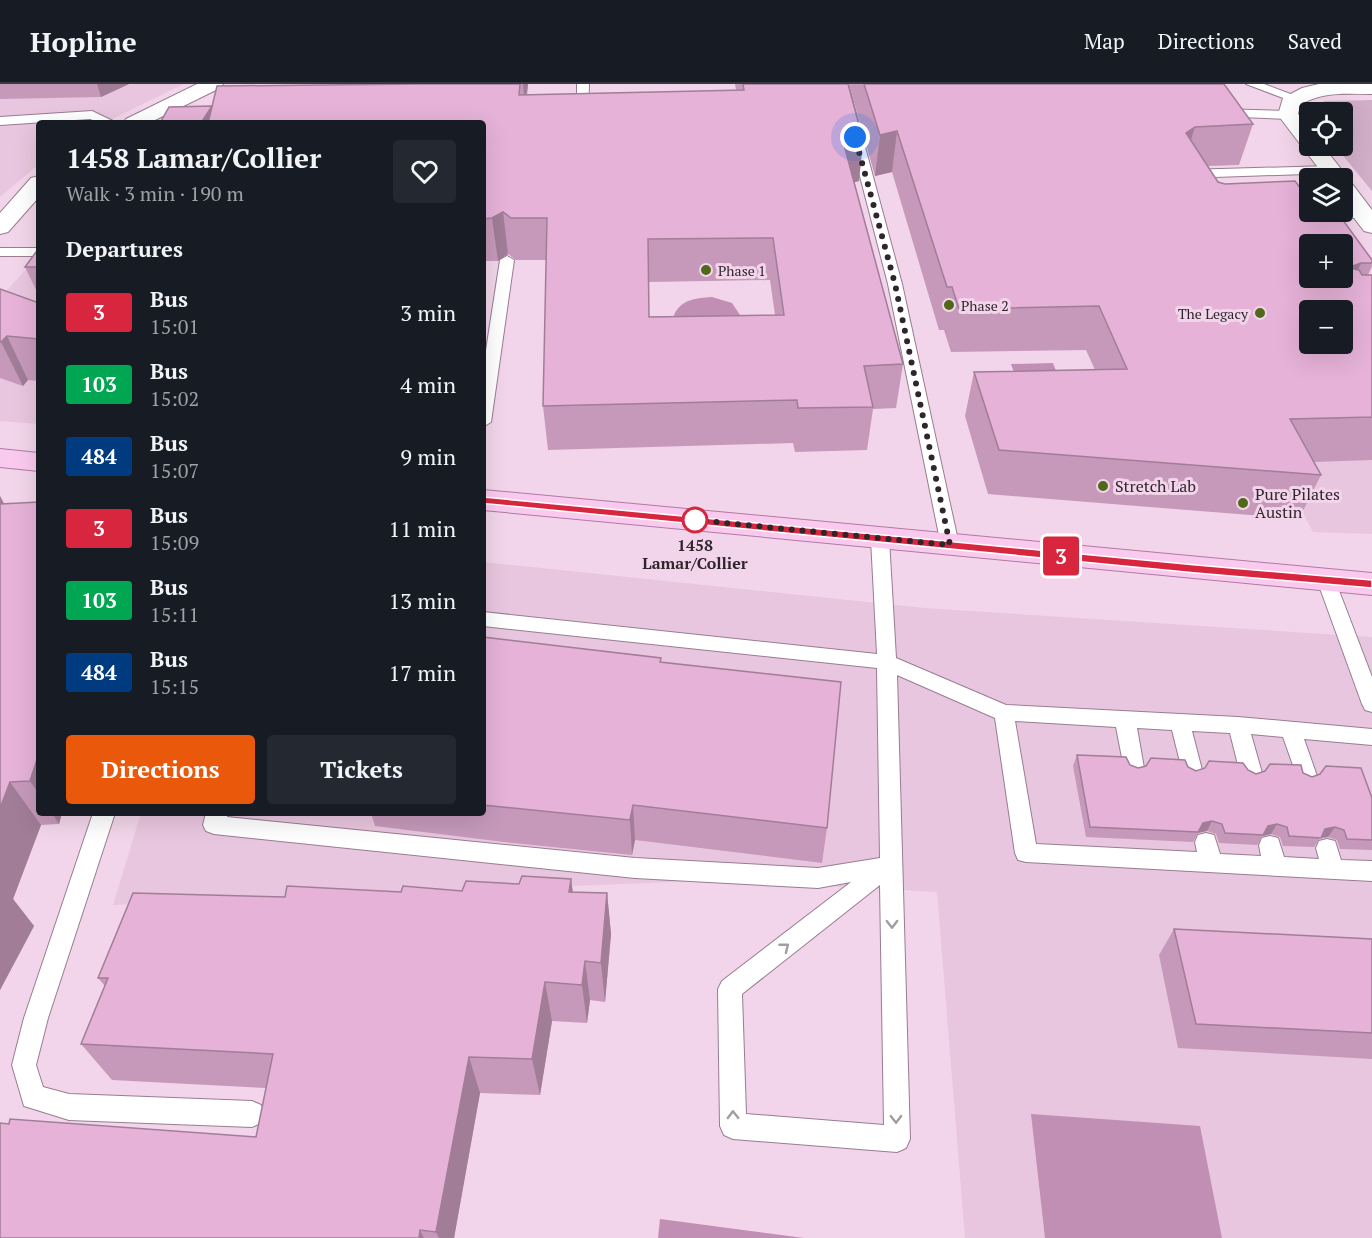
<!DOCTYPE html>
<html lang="en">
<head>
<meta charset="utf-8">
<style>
  body { margin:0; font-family:"PT Serif",serif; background:#242831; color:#f1f3f6; height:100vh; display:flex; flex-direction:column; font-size:22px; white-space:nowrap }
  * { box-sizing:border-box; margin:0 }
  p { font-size:20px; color:#9ea1a6 }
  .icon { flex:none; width:33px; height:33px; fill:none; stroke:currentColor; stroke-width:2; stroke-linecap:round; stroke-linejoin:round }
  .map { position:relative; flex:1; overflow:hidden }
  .drawer { position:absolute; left:36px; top:36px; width:450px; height:696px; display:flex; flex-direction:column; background:#171b24; border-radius:6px; box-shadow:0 6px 24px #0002 }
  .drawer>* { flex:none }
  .badge { padding:0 12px; border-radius:4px; font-size:21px; line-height:39px }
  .buttons { position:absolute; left:1299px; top:18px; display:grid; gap:12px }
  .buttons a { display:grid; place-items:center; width:54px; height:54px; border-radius:6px; background:#171b24; box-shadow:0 6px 24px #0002; font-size:30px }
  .you { position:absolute; width:30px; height:30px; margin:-15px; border:4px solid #fff; border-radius:50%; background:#1a73e8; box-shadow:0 0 0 9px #1a73e833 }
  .map>.badge { position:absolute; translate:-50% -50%; box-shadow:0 0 0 3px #fff }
  h2 { padding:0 30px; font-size:22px; line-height:54px }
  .round { display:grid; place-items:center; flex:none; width:63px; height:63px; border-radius:6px; background:#242831 }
  .overview { display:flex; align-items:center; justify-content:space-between; height:102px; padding:0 30px }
  h1 { font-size:28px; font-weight:800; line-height:45px }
  .button { display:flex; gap:12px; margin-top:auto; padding:12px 30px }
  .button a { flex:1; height:69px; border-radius:6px; background:#ea580c; color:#fff; font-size:24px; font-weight:800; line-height:69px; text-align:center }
  .button a+a { background:#242831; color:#f1f3f6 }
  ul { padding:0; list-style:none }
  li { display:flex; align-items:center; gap:18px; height:72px; padding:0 30px }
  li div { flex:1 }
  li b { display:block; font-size:22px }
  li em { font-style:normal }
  li .badge { min-width:66px; font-weight:700; text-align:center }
  header { display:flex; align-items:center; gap:36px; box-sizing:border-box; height:84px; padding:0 30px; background:#171b24; border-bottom:2px solid #363941 }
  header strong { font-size:28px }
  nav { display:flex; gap:33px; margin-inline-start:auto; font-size:21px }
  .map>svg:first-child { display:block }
</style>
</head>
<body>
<header>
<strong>Hopline</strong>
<nav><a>Map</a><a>Directions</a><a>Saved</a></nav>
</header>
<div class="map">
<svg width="1372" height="1154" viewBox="0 0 1372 1154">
  <rect width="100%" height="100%" fill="#f2d5ea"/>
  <!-- built -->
  <g fill="#e9c6df">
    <polygon points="0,0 184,0 104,39 39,39 39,80 0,113"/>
    <polygon points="39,171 39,340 0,337 0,214"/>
    <polygon points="1372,299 1372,450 1313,448 1235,303"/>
    <polygon points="483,478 925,524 1372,553 1372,1154 965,1154 937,808 720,796 113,821 141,729 483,729"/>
  </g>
  <!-- green -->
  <polygon fill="#d2afc9" points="1372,16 1372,107 1335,62 1342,62 1342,28 1310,28 1313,22 1325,17"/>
  <!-- water -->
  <g fill="#c18fb4">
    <path d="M712,213L732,219L740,231V237H676L674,231C681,215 697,214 712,213Z"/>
    <polygon points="1053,279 1067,315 1024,316 1011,280"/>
    <polygon points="1031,1030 1200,1042 1222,1154 1045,1154"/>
    <polygon points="660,1135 804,1154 658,1154"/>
  </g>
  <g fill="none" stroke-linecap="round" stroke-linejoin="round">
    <defs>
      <g id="service">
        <polygon points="577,0 589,0 588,35 583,36 577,32"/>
        <polygon points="836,0 848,0 902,200 959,461 956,465 950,467 944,465 941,461 888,200"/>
        <polygon points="1246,0 1264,0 1301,14 1295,18 1291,17"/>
        <polygon points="1219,25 1288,27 1294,31 1288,35 1215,32 1215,26"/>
        <polygon points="92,27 117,39 101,39 90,35 0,41 0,33"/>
        <polygon points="1330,82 1336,86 1335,89 1186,94 1180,90 1186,86"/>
        <polygon points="1363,126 1370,130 1368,133 1314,136 1307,132 1314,128"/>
        <rect x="0" y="164" width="39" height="8"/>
        <polygon points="507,172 514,176 491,338 483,343 483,286 500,176"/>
        <path d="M880,449L886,451L889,455L896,574L1006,621L1238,633L1372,645V661L1304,655L1317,692L1313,698L1306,701L1299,698L1283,653L1251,650L1262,689L1258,695L1251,698L1244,695L1240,689L1230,649L1192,647L1202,686L1199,692L1192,695L1185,692L1182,686L1172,646L1137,644L1144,684L1141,690L1134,692L1127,690L1124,684L1116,643L1015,637L1036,760L1197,768L1195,758L1198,751L1206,749L1214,751L1220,770L1261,772L1259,761L1262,754L1270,752L1278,754L1284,773L1319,775L1316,764L1319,757L1327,755L1335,757L1341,776L1372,777V797L1026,778L1018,776L1015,769L995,634L897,591L910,1055L906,1064L897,1068L733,1055L724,1051L720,1042L718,905L722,897L851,798L818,804L635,794L214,750L206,747L203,741L206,729H228L227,733L635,774L818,784L880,774L877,584L483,542V528L877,570L871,455L874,451ZM880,801L884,1041L746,1030L742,910Z"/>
        <polygon points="1326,489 1333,491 1335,496 1372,593 1372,628 1365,626 1362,620 1317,496 1319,491"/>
        <polygon points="93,729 115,729 48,934 36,981 43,1003 69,1010 252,1017 261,1021 265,1030 261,1039 252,1043 69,1036 24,1022 12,981 24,934"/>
      </g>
      <path id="minor" d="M1319,0H1372V10C1347,10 1322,7 1300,21L1298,30L1310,44V62H1323L1348,94L1346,96L1350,97L1372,126V149L1364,147L1342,118V94H1326L1278,31L1283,14L1302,4Z"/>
      <g id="tertiary">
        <polygon points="197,0 223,0 220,4 149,39 123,39 126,35"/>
        <polygon points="39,92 39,113 8,148 0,150 0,129 31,94"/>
      </g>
      <g id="primary">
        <polygon points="0,365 39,369 39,387 0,383"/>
        <polygon points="483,406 1372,489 1372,511 483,426"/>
      </g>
    </defs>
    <!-- service casing -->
    <use href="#service" stroke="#987d90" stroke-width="2"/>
    <!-- minor casing -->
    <use href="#minor" stroke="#987d90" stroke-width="2"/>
    <!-- tertiary casing -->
    <use href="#tertiary" stroke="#987d90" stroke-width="2"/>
    <!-- primary casing -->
    <use href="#primary" stroke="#b179a3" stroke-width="2"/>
    <!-- service -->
    <use href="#service" fill="#fff" fill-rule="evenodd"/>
    <!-- minor -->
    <use href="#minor" fill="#fff" fill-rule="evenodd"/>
    <!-- tertiary -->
    <use href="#tertiary" fill="#fff" fill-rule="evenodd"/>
    <!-- primary -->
    <use href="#primary" fill="#facaee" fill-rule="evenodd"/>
  </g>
  <!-- wall -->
  <g fill="#c699ba" fill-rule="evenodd">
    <polygon points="0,0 129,0 101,13 0,15"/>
    <path d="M362,0H528L527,11L736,6L735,0H848L863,56L859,97L854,98L903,280L896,324L873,325L867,366L795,368L793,359L548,366L543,322L547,176H516L508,170L498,177H483V39L212,22ZM770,196L775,231L649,233V198Z"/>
    <polygon points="849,0 1155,0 1253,40 1239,81 1208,82 1218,98 1310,128 1372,176 1372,182 1368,191 1372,191 1372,376 1314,378 1321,391 1299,435 988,410 965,332 974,288 1095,286 1086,266 951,268 944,246 939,246 892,88 875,92"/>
    <polygon points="39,164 39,208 37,208 25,183"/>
    <polygon points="0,205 39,219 39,297 28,296 23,302 0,294"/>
    <polygon points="0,412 4,420 39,418 39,729 62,729 59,740 41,741 13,815 34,842 0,906"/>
    <polygon points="483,553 661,574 661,578 827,744 822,779 635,756 632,771 513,759 375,742 371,729 483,729"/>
    <polygon points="1077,671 1130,681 1138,684 1188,683 1196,687 1248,686 1256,690 1303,689 1312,693 1372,714 1372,766 1340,765 1337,756 1328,753 1320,754 1314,763 1283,762 1280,753 1271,750 1263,752 1257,761 1219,759 1216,750 1207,747 1198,749 1193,758 1086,753 1073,682"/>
    <polygon points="571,795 573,808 607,809 611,850 605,918 590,916 587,939 552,937 540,1011 480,1009 454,1154 0,1154 9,1040 256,1053 266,1004 112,996 81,960 105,902 98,894 285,813 401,808 462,807"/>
    <polygon points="1174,845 1372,855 1372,975 1178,964 1159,871"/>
  </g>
  <!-- shaded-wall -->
  <g fill="#a17d97">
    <polygon points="97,0 129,0 101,13"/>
    <polygon points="523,0 528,0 525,26"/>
    <polygon points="212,22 216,39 201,39"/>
    <polygon points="1195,43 1182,84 1186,49"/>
    <polygon points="897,47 892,88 875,92 880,51"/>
    <polygon points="863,56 859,97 840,102 844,61"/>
    <polygon points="503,128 508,170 498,177 492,134"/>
    <polygon points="1361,179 1341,222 1353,182"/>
    <polygon points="7,252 28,296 23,302 1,258"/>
    <polygon points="0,412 9,429 0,449"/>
    <polygon points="39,669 39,710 30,697"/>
    <polygon points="10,698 41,741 13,815 34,842 0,906 0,724"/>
    <polygon points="633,721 635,756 632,771 630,736"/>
    <polygon points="52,729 62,729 59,740"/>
    <polygon points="1212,737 1207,747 1197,749 1203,739"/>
    <polygon points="1277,740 1271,750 1263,752 1268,742"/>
    <polygon points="1335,743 1328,753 1320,754 1325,745"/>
    <polygon points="571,795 576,835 569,808"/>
    <polygon points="607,809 611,850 605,918 601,879"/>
    <polygon points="585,877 590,916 587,939 582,901"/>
    <polygon points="545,898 552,937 540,1011 532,975"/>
    <polygon points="469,973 480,1009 454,1154 439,1154 436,1148"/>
    <polygon points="420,1146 424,1154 419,1154"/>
  </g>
  <!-- building -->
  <g fill="#e6b2d8" stroke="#a17d97" stroke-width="1.5" fill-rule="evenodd">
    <path d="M421,0H520L519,11L744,6L743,0H848L863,56L844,61L903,280L864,282L873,323L798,324L797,316L543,322L547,134H511L503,128L492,134L483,135V39H208L217,2ZM773,154L784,231L649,233L648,155Z"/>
    <path d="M864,0H1224L1253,40L1195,43L1186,49L1218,98L1225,100L1295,97L1310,117V128H1337L1372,176V179H1361L1353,182L1354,185L1359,186L1362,191H1372V333L1290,335L1321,391L999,366L974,288L1127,285L1099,222L959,225L952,203H947L897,47L880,51ZM1310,160H1342V194H1310ZM1310,226H1342V260H1310Z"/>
    <polygon points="212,22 201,39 160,39 169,23"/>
    <polygon points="39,164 39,183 25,183"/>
    <polygon points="0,205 39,219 39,255 7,252 1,258 0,258"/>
    <polygon points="39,418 39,669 30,697 10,698 0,724 0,420"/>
    <polygon points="483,553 661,574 660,578 841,598 827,744 633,721 630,736 483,721"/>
    <polygon points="1077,671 1126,673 1130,681 1138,684 1146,682 1151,674 1185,676 1188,683 1196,687 1205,684 1209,677 1243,679 1248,686 1256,690 1265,687 1270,680 1301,681 1303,689 1312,693 1320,690 1326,682 1361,684 1372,714 1372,756 1347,755 1344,746 1335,743 1325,745 1321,754 1289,752 1287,743 1277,740 1268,742 1263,751 1225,749 1222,740 1212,737 1203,739 1198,748 1090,743"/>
    <polygon points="522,792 571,795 569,808 607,809 601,879 585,877 582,901 545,898 532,975 469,973 436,1148 420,1146 419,1154 0,1154 0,1039 9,1040 10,1035 256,1053 273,970 81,960 108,894 98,894 133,809 285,813 287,802 401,808 403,802 462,807 466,797 519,800"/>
    <polygon points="1174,845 1372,855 1372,949 1196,940"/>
  </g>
  <!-- one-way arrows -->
  <defs><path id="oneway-chevron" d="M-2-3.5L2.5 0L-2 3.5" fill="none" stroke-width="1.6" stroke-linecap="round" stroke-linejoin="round" transform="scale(1.5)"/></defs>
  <g stroke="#a29da0">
    <use href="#oneway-chevron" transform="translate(892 840) rotate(89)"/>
    <use href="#oneway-chevron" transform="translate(785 863) rotate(-38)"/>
    <use href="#oneway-chevron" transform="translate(733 1031) rotate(-91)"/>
    <use href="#oneway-chevron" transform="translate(896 1035) rotate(89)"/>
  </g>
  <!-- line -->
  <polygon fill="#d7263d" stroke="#fff" stroke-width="1.5" points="483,413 1196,481 1372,496 1372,504 1196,489 479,419 478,416"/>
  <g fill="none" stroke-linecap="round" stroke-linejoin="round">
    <!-- walk -->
    <polyline stroke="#30252d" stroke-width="6" stroke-dasharray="0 10.8" points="695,436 950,461 895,200 855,53"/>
  </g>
  <!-- markers -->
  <g fill="#4f681a" stroke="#f2d5ea" stroke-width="2">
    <circle cx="706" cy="186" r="6"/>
    <circle cx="949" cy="221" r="6"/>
    <circle cx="1260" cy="229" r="6"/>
    <circle cx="1103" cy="402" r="6"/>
    <circle cx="1243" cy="419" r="6"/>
  </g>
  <circle fill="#fff" stroke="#d7263d" stroke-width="3" cx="695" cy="436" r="12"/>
  <g text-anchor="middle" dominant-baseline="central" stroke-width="6" stroke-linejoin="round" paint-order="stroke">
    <!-- far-poi labels -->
    <g font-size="14" fill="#30252d" stroke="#f2d5ea" text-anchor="start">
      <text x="718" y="186">Phase 1</text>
      <text x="961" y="221">Phase 2</text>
      <text x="1248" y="229" text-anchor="end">The Legacy</text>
    </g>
    <!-- poi labels -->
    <g font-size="16" fill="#30252d" stroke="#f2d5ea" text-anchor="start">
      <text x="1115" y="402">Stretch Lab</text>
      <text x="1255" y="410">Pure Pilates<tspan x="1255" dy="18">Austin</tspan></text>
    </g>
    <!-- stop labels -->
    <g font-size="16" font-weight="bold" fill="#30252d" stroke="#f2d5ea">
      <text x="695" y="461">1458<tspan x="695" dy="18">Lamar/Collier</tspan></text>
    </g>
  </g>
</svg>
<div class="buttons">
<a><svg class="icon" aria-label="locate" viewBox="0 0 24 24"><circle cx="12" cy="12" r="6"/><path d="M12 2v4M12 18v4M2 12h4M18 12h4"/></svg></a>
<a><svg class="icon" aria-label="layers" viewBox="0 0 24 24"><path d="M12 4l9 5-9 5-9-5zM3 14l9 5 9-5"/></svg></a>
<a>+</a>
<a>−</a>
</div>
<div class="you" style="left:855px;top:53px"></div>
<b class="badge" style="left:1061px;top:472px;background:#d7263d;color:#fff">3</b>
<section class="drawer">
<div class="overview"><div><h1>1458 Lamar/Collier</h1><p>Walk · 3 min · 190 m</p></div><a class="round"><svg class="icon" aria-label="heart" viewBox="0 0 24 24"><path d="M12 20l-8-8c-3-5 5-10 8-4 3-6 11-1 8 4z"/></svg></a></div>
<h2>Departures</h2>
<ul>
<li><span class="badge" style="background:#d7263d;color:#fff">3</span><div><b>Bus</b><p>15:01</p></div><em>3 min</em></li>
<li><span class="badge" style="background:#00a651;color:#fff">103</span><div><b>Bus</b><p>15:02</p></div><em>4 min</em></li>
<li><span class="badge" style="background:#003b80;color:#fff">484</span><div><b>Bus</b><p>15:07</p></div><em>9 min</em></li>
<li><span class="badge" style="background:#d7263d;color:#fff">3</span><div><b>Bus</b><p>15:09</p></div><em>11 min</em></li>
<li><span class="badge" style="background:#00a651;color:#fff">103</span><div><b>Bus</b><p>15:11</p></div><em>13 min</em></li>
<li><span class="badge" style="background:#003b80;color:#fff">484</span><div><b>Bus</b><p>15:15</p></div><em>17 min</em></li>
</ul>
<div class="button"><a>Directions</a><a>Tickets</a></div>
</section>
</div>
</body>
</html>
